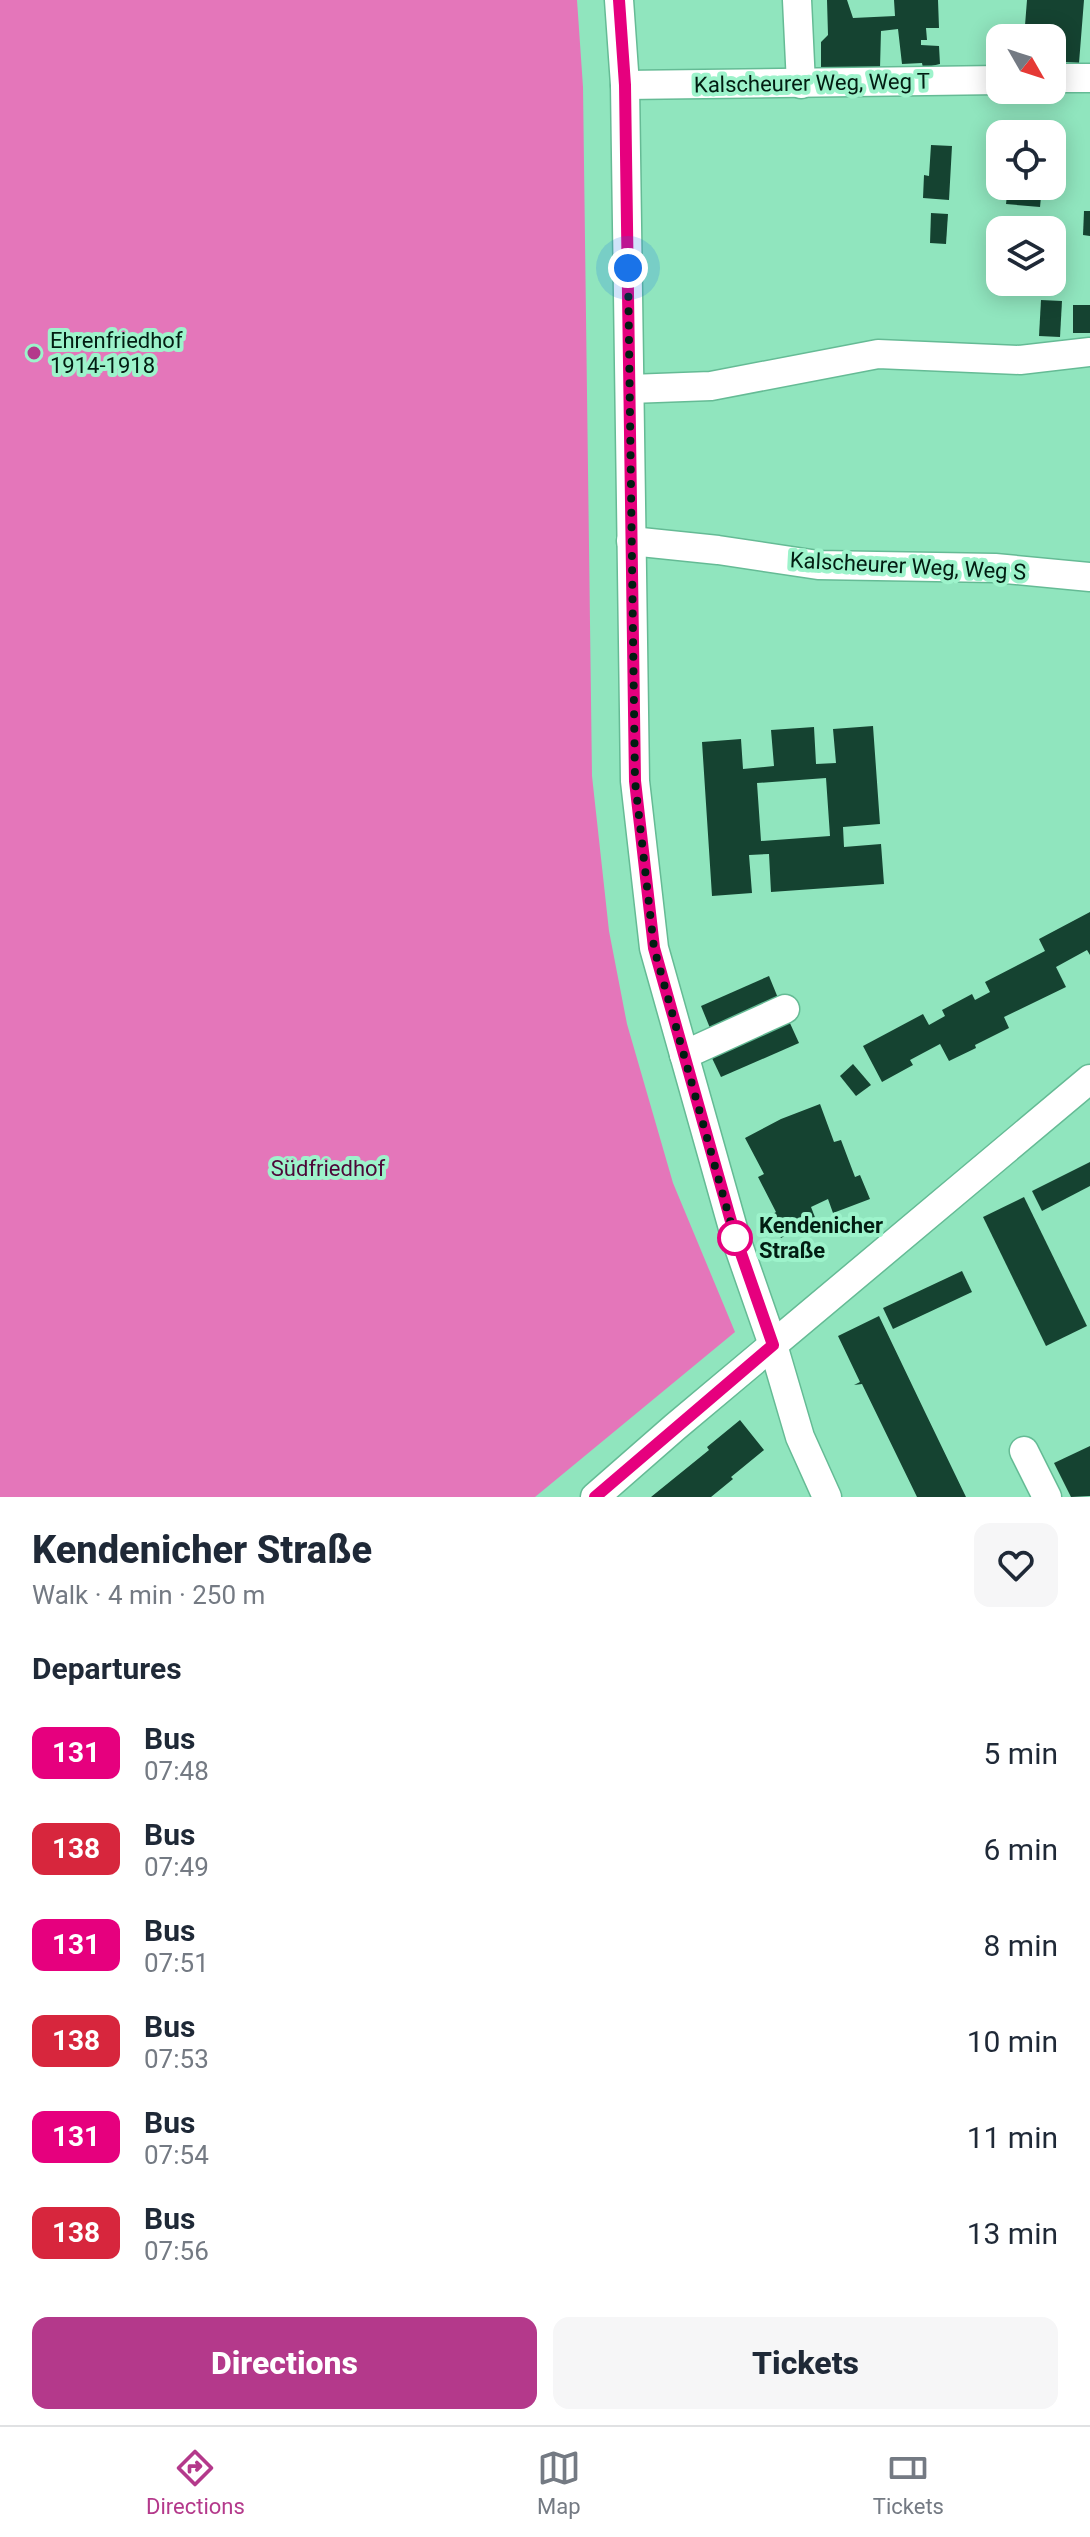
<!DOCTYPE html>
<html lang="en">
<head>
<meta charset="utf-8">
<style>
  body { margin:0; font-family:Roboto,sans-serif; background:#f6f6f7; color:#1f2937; height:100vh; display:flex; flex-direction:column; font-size:30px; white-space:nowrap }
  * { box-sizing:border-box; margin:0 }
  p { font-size:26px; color:#747a83 }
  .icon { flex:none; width:44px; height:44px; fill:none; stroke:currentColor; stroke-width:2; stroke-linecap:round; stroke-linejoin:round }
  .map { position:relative; height:1497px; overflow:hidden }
  .details { display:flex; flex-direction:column; background:#fff; flex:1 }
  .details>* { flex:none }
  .badge { padding:0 16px; border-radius:12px; font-size:28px; line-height:52px }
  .needle { width:52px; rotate:129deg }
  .buttons { position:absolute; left:986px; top:24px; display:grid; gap:16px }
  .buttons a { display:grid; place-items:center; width:80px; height:80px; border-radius:16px; background:#fff; box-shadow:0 4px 20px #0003; font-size:40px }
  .you { position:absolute; width:40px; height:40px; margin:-20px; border:6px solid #fff; border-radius:50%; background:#1a73e8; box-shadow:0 0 0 12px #1a73e833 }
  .map>.badge { position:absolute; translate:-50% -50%; box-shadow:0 0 0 4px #fff }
  h2 { padding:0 32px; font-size:30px; line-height:72px }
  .round { display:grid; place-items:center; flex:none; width:84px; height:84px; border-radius:16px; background:#f6f6f7 }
  .overview { display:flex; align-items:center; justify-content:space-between; height:136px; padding:0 32px }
  h1 { font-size:38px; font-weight:800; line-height:60px }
  .action { display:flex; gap:16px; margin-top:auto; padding:16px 32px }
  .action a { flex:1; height:92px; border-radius:16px; background:#b4398b; color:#fff; font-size:32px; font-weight:800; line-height:92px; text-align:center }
  .action a+a { background:#f6f6f7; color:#1f2937 }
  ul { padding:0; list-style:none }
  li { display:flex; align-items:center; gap:24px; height:96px; padding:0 32px }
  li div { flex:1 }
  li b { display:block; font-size:30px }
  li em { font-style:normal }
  li .badge { min-width:88px; font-weight:700; text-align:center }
  .dock { display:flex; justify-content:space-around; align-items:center; height:112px; border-top:2px solid #e0e1e3; background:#fff; font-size:22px; color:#747a83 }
  .dock a { display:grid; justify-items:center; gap:4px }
  .dock .selected { color:#b4398b }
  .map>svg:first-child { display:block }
</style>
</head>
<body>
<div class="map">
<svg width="1090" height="1497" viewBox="0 0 1090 1497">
  <rect width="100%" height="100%" fill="#90e5be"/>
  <!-- green -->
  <polygon fill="#e476ba" points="0,0 577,0 583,87 592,776 609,931 627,1024 673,1183 735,1332 535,1497 0,1497"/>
  <!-- building -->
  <g fill="#154331" fill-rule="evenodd">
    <polygon points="827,0 847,0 853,18 895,16 894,0 938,0 939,28 926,28 927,40 921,40 921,45 939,46 940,64 923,68 922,63 902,64 898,29 881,31 880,68 821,70 821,42 828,35"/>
    <polygon points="1027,0 1084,0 1079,63 1052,61 1052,38 1024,38"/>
    <polygon points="931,145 952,146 949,200 923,198 924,175 929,176"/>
    <polygon points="1008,186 1042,186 1040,207 1006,204"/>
    <polygon points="1084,211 1090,211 1090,236 1083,235"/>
    <polygon points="931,213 948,214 946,244 930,243"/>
    <polygon points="1041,300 1062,301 1060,337 1039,336"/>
    <rect x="1073" y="305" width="17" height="28"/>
    <path d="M873,726L880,824L843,827L844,847L881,844L884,884L771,892L769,854L749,855L752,893L712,896L702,742L741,739L743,769L774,766L771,730L814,727L816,764L836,763L833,729ZM826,778L830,836L761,841L757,783Z"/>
    <polygon points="1090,912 1090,955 1087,950 1056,967 1066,987 1004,1017 1009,1028 975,1045 976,1048 949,1061 940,1044 910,1060 913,1065 882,1082 863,1046 923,1014 929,1025 945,1016 942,1010 972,994 975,1000 990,992 985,982 1045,951 1039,939"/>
    <polygon points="769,976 778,998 710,1028 701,1006"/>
    <polygon points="789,1021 799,1043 721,1077 711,1056"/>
    <polygon points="853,1064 871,1085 856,1096 840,1076"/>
    <polygon points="820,1104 834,1142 841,1140 855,1177 860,1175 870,1199 833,1213 828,1199 811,1207 816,1220 781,1238 770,1216 776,1212 758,1177 764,1174 745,1138 781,1119"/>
    <polygon points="1090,1162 1090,1186 1042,1211 1032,1191"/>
    <polygon points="1024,1197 1087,1326 1046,1346 983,1217"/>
    <polygon points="962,1271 972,1292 893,1329 883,1308"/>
    <polygon points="879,1316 924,1410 966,1497 917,1497 862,1384 854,1385 860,1382 838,1336"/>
    <polygon points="740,1420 764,1450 731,1477 733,1479 711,1497 651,1497 709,1450 707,1447"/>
    <polygon points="1090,1446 1090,1496 1071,1497 1054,1463"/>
  </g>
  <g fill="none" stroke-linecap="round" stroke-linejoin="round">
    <defs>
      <g id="minor">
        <polyline points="619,0 625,85 635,781 654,948 736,1239 773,1345 800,1437 827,1497"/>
        <polyline points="797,0 801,84"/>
        <polyline points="1052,78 1090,78"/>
        <polyline points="625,85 1000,80"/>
        <polyline points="630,389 711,386 878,354 1020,360 1090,352"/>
        <polyline points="631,541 718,550 818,565 995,568 1090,577"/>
        <polyline points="684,1055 785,1009"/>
        <polyline points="1024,1451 1047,1497"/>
        <polyline points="595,1497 675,1427 1090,1079"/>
      </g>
    </defs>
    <!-- minor casing -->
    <use href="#minor" stroke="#65bb95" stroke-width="31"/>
    <!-- minor -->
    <use href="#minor" stroke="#fff" stroke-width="28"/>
  </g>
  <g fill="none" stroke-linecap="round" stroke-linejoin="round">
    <defs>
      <polyline id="line" points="595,1497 773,1345 736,1239 654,948 635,781 625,85 619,0"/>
    </defs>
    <!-- line casing -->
    <use href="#line" stroke="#fff" stroke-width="18"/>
    <!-- line -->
    <use href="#line" stroke="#e6007e" stroke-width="12"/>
    <!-- walk -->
    <polyline stroke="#021d12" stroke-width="8" stroke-dasharray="0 14.4" points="628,268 635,781 654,948 735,1238"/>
  </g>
  <!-- markers -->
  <circle fill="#b4398b" stroke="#9df3cb" stroke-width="3" cx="34" cy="353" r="8"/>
  <circle fill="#fff" stroke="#e6007e" stroke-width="4" cx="735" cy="1238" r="16"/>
  <g text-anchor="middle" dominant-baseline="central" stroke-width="8" stroke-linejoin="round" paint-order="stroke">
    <!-- street labels -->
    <g font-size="22" fill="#021d12" stroke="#9df3cb">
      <text transform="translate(812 83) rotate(-1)">Kalscheurer Weg, Weg T</text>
      <text transform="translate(908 566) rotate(3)">Kalscheurer Weg, Weg S</text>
    </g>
    <!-- poi labels -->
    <g font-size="22" fill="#021d12" stroke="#9df3cb" text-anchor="start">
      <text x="50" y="340">Ehrenfriedhof<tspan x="50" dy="25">1914-1918</tspan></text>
    </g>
    <!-- park labels -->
    <g font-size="22" fill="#4d0738" stroke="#9df3cb">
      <text x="328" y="1168">Südfriedhof</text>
    </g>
    <!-- stop labels -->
    <g font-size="22" font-weight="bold" fill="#021d12" stroke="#9df3cb" text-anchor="start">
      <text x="759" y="1225">Kendenicher<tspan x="759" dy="25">Straße</tspan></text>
    </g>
  </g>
</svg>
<div class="buttons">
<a><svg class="needle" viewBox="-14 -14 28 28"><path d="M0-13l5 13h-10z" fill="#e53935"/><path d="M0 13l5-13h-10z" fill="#747a83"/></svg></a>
<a><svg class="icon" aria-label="locate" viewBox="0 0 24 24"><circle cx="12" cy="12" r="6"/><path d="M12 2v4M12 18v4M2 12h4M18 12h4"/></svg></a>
<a><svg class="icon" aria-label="layers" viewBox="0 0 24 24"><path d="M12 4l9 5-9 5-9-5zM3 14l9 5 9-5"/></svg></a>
</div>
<div class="you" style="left:628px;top:268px"></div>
</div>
<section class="details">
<div class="overview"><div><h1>Kendenicher Straße</h1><p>Walk · 4 min · 250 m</p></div><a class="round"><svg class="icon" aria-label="heart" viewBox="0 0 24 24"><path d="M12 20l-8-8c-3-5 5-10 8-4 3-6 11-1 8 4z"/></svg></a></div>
<h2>Departures</h2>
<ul>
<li><span class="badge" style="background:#e6007e;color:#fff">131</span><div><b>Bus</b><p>07:48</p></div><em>5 min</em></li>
<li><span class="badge" style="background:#d7263d;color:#fff">138</span><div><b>Bus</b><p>07:49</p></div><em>6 min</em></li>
<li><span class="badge" style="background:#e6007e;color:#fff">131</span><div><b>Bus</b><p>07:51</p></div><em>8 min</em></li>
<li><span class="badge" style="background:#d7263d;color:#fff">138</span><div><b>Bus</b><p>07:53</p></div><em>10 min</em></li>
<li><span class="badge" style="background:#e6007e;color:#fff">131</span><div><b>Bus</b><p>07:54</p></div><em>11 min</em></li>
<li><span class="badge" style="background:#d7263d;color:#fff">138</span><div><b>Bus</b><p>07:56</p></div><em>13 min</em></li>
</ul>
<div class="action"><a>Directions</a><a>Tickets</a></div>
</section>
<nav class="dock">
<a class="selected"><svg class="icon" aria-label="directions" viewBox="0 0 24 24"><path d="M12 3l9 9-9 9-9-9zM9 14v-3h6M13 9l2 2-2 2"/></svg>Directions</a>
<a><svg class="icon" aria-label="map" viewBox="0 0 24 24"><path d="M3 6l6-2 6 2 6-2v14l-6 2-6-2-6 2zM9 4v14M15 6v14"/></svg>Map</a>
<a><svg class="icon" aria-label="tickets" viewBox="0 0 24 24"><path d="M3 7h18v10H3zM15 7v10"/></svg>Tickets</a>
</nav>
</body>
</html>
